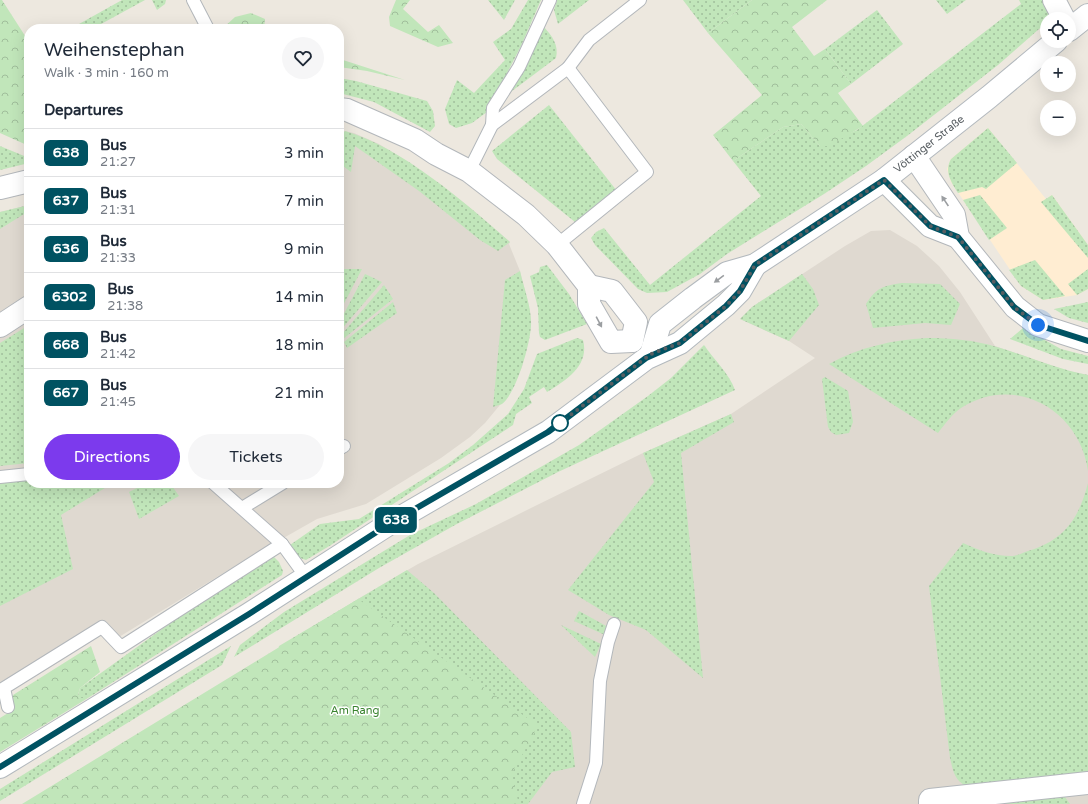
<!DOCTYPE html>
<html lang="en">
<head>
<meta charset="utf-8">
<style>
  body { margin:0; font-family:"Varela Round",sans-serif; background:#f6f6f7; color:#1f2937; height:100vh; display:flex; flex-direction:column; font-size:15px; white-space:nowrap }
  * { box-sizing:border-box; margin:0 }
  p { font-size:13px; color:#747a83 }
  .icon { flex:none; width:22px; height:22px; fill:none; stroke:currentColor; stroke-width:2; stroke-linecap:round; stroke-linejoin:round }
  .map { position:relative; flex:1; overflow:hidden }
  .details { position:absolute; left:24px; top:24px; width:320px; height:464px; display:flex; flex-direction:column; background:#fff; border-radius:16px; box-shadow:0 4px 16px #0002 }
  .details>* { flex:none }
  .badge { padding:0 8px; border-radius:6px; font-size:14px; line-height:26px }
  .controls { position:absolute; left:1040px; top:12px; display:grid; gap:8px }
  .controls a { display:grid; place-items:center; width:36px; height:36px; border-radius:50%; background:#fff; box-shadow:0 4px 16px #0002; font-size:20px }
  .you { position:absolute; width:20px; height:20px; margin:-10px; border:3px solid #fff; border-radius:50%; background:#1a73e8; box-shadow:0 0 0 6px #1a73e833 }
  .map>.badge { position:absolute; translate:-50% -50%; box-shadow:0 0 0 2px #fff }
  h2 { padding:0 20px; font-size:15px; line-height:36px }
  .round { display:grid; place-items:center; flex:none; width:42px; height:42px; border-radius:21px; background:#f6f6f7 }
  .summary { display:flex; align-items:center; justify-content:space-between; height:68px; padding:0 20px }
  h1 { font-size:19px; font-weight:600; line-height:30px }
  .primary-button { display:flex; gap:8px; margin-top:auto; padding:8px 20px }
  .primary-button a { flex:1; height:46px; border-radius:24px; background:#7c3aed; color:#fff; font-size:16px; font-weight:600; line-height:46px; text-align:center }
  .primary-button a+a { background:#f6f6f7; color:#1f2937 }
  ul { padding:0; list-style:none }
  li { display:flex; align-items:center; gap:12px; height:48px; padding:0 20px; border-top:1px solid #e0e1e3 }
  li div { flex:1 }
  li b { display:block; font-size:15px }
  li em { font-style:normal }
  li .badge { min-width:44px; font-weight:700; text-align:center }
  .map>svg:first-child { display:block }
</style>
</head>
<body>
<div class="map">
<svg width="1088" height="804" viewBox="0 0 1088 804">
  <defs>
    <pattern id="grass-dots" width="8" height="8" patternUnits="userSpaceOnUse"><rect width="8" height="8" fill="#c1e6ba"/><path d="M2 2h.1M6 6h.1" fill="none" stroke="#a0be9b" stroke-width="1.8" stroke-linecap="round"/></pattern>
    <pattern id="forest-crowns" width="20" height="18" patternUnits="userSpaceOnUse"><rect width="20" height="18" fill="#c1e6ba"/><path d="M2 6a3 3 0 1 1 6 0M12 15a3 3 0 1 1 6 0" fill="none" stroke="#a0be9b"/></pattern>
  </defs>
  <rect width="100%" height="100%" fill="#ede8df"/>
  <!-- commercial -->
  <polygon fill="#ffedd2" points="988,128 1046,199 1052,195 1088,245 1088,289 1077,295 1043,300 1021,286 951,182 947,169 951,159"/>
  <!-- education -->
  <g fill="#dfd9d0">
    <polygon points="339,130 354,133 379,144 408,162 469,207 510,242 509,244 520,271 530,311 531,325 522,367 509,394 485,423 470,437 441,458 366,504 317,519 243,561 119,637 102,630 9,680 0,682 0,212 29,205 29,483 339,483"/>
    <polygon points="890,230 917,246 939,266 960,292 995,346 1068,371 1088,375 1088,804 519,804 358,599 418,564 533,507 643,453 731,414 815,358 789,341 740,319 752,307 845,246 871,231"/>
  </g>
  <!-- grass -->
  <g fill="url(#grass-dots)">
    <polygon points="122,0 145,0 92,29 70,29"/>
    <polygon points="152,0 166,0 165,4 157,10"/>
    <polygon points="488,0 515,0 504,20"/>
    <polygon points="528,0 541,0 521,46 487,112 472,123 456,128 449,124 445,109 457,80 474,93 505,60 493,42 511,29"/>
    <polygon points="557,0 589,0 558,24 554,10"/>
    <polygon points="683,0 752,0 708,33"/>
    <polygon points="936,0 966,0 947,14"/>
    <polygon points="1019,0 1045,0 1052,17 1047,19 1047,22 998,65 907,136 866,166 824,194 727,254 700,274 667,292 647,293 638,289 595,245 591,238 596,232 604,228 650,285 761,196 733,161 783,127 801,124 820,146 857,130 1021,4"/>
    <polygon points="877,10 903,44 851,84 825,49"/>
    <path d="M544,27C552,36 559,45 556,58L508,94Z"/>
    <polygon points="339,78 356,81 427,101 433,111 435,126 430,132 374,102 339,93"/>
    <polygon points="549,105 617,191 575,222 497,159 492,151"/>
    <path d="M988,128L1017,163L986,189L982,187L958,193C951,182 944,171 951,159Z"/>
    <path d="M345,131C401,147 466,203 510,242L498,251L480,240L419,191L355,146L351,172L339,163V139Z"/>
    <polygon points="0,146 29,158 29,163 0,170"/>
    <polygon points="980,195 1007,228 989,240 963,200"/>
    <polygon points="1052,195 1088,245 1088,258 1041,202"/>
    <polygon points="29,205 29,211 0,229 0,212"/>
    <polygon points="1035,260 1065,296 1043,300 1021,286 1009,270"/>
    <polygon points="547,265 569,294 587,324 545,340 540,337 539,333 538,308 530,276 539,272 540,267"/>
    <polygon points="345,269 362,269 339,313 339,270"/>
    <polygon points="1088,269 1088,289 1077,295 1068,284"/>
    <path d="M520,271C524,289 532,308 531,326C530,344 517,392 502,404C500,405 495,406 493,407L505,280Z"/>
    <polygon points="365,274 382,282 340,331 339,323"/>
    <polygon points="802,274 813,289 819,305 789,341 740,319 752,307"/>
    <path d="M902,283L940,284L960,304L951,325L925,323L873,328L866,304C877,287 883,286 902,283Z"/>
    <polygon points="384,285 393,299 343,339 342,334"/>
    <polygon points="393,302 397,313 347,348 344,342"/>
    <polygon points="1088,302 1088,323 1069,318 1054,309"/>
    <polygon points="29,325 29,463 0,466 0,343"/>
    <polygon points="1023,328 1061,349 1088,356 1088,364 1063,359 1010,339"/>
    <path d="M577,338L583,340C590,366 565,381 547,392L544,387L529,397L532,403L516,414L513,425L331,545L306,560L297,557L290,545L320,524L359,519L449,463L473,445L508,414L524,389L537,354Z"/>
    <path d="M927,338C951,338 974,340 997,347C1028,356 1056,369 1088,375V471C1080,410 1015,373 961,408C952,414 945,424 938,433L829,364C860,347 892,340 927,338Z"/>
    <path d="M704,345C714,360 729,373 735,390L558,472L455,525L379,568L234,657L240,645L284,612L410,535L476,504L579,445L648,396L671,378Z"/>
    <polygon points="825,377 848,391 853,422 849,433 836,435 831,432 828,427 822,379"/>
    <polygon points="731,414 734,422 681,453 703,678 646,630 609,615 568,590 654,482 643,453"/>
    <polygon points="29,480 29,483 113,483 61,515 73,569 0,606 0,483"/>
    <polygon points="147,483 170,483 179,496 139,519 129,492"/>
    <path d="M1088,483V773L966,786C954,780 953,770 950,758L929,586L963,543C978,550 994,556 1011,556C1016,556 1023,553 1028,551C1065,540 1079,518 1088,483Z"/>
    <polygon points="274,557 279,562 283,571 282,575 88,698 80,698 78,696 80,688 183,614"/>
    <polygon points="407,570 434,593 571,732 575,767 552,772 528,804 256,804 279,646"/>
    <polygon points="579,611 608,627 605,635 574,621"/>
    <polygon points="561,625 601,644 595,657"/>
    <polygon points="231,646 222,665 0,801 0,789"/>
    <polygon points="1052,796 1065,797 1070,804 976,804"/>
  </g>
  <!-- forest -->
  <g fill="url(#forest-crowns)">
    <polygon points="0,0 2,0 29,42 29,146 0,133"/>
    <polygon points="396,0 410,0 403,9 428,32 439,25 453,43 438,47 390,26 389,17"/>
    <polygon points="752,0 827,0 792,27 814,56 825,49 851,84 838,93 863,126 829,146 820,146 801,124 783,127 733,161 713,135 762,95 708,33"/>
    <polygon points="251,13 265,19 264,29 222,29 235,17"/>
    <polygon points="339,60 343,60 405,80 367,71 339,67"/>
    <path d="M358,599L537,725C536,734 516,764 511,775L519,804H22Z"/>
    <polygon points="91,646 100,672 80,688 78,695 80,698 88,698 0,752 0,718 13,710 13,695"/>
  </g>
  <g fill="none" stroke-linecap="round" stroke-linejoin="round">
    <defs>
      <g id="service">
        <polyline points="193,0 208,29"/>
        <polyline points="568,68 589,40 640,0"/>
        <polyline points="492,125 493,108 519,67 550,0"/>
        <polyline points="469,171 492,125 568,68 647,172 557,245"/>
        <polyline points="339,449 344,446"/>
        <polyline points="0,477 29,474"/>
        <polyline points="213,483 282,544 306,577"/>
        <polyline points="242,508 283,483"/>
        <polyline points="8,707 4,688 102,627 121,647 282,544"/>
        <polyline points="583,804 596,763 600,681 608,642 614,624"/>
      </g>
      <g id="minor">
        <polyline points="1054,0 1064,19"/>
        <polyline points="339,109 347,110 415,140 436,154 469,171 526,215 557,245 589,286 589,304 611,342 632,341"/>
        <polyline points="0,188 29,181"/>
        <polyline points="589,286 612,291 636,322 632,341"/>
        <polyline points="0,326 29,307"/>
        <polyline points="930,804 930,800 1088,783"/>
      </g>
      <g id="tertiary">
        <polyline points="914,156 954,215 958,237 1015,307 1038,325 1088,341"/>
        <polyline points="884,180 930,226 958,237"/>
      </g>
      <g id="secondary">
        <polyline points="1069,30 1088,15"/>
        <polyline points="651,354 660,324 693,298 727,273 755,265 884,180 989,97 1056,41"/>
        <polyline points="0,767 249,614 389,524 548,432 647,358 680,343 726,305 740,291 755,265"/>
      </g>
    </defs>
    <!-- service casing -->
    <use href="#service" stroke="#b3b7bb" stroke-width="14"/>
    <!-- minor casing -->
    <use href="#minor" stroke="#b3b7bb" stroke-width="24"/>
    <!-- tertiary casing -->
    <use href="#tertiary" stroke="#b3b7bb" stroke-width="24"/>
    <!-- secondary casing -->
    <use href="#secondary" stroke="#b3b9be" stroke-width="24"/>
    <!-- service -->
    <use href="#service" stroke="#fff" stroke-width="12"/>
    <!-- minor -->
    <use href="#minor" stroke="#fff" stroke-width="22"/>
    <!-- tertiary -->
    <use href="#tertiary" stroke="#fff" stroke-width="22"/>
    <!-- secondary -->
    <use href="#secondary" stroke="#fff" stroke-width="22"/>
  </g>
  <!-- one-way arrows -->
  <defs><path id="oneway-solid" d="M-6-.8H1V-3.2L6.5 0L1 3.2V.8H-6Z"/></defs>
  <g fill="#9b9ea1">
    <use href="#oneway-solid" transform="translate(945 201) rotate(-124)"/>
    <use href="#oneway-solid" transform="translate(719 279) rotate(144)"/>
    <use href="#oneway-solid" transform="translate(599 322) rotate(62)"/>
  </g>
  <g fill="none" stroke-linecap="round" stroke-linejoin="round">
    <defs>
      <polyline id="line" points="0,767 249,614 389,524 548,432 646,358 680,343 726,306 740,291 755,265 884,180 930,226 958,237 1014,307 1038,325 1088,341"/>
    </defs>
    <!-- line casing -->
    <use href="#line" stroke="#fff" stroke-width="9"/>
    <!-- line -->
    <use href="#line" stroke="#005262" stroke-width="6"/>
    <!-- walk -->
    <polyline stroke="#585e62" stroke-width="4" stroke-dasharray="0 7.2" points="560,423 651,354 680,343 726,306 740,291 755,265 884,180 930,226 958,237 1014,307 1038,325"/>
  </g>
  <!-- markers -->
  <circle fill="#fff" stroke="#005262" stroke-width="2" cx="560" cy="423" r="8"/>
  <g text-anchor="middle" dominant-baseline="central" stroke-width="3" stroke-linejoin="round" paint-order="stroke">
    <!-- street labels -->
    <g font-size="11" fill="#585e62" stroke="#fff">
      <text transform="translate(929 144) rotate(-38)">Vöttinger Straße</text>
    </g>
    <!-- park labels -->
    <g font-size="11" fill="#39832e" stroke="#fff">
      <text x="355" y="710">Am Rang</text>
    </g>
  </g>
</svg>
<div class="controls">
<a><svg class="icon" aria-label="locate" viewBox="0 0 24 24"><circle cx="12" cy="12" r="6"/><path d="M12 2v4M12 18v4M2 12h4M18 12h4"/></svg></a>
<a>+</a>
<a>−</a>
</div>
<div class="you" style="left:1038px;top:325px"></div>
<b class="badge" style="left:396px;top:520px;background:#005262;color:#fff">638</b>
<section class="details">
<div class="summary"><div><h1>Weihenstephan</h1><p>Walk · 3 min · 160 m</p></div><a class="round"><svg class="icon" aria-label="heart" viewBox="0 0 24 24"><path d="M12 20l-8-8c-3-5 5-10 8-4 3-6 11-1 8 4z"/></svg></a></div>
<h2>Departures</h2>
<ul>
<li><span class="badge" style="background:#005262;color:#fff">638</span><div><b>Bus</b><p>21:27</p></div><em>3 min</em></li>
<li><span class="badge" style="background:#005262;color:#fff">637</span><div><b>Bus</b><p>21:31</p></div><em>7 min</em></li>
<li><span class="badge" style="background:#005262;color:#fff">636</span><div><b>Bus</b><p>21:33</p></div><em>9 min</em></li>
<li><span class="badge" style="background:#005262;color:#fff">6302</span><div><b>Bus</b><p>21:38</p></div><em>14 min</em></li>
<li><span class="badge" style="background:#005262;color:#fff">668</span><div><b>Bus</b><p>21:42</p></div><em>18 min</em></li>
<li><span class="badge" style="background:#005262;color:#fff">667</span><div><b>Bus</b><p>21:45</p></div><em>21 min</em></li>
</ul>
<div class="primary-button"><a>Directions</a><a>Tickets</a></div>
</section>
</div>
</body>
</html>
